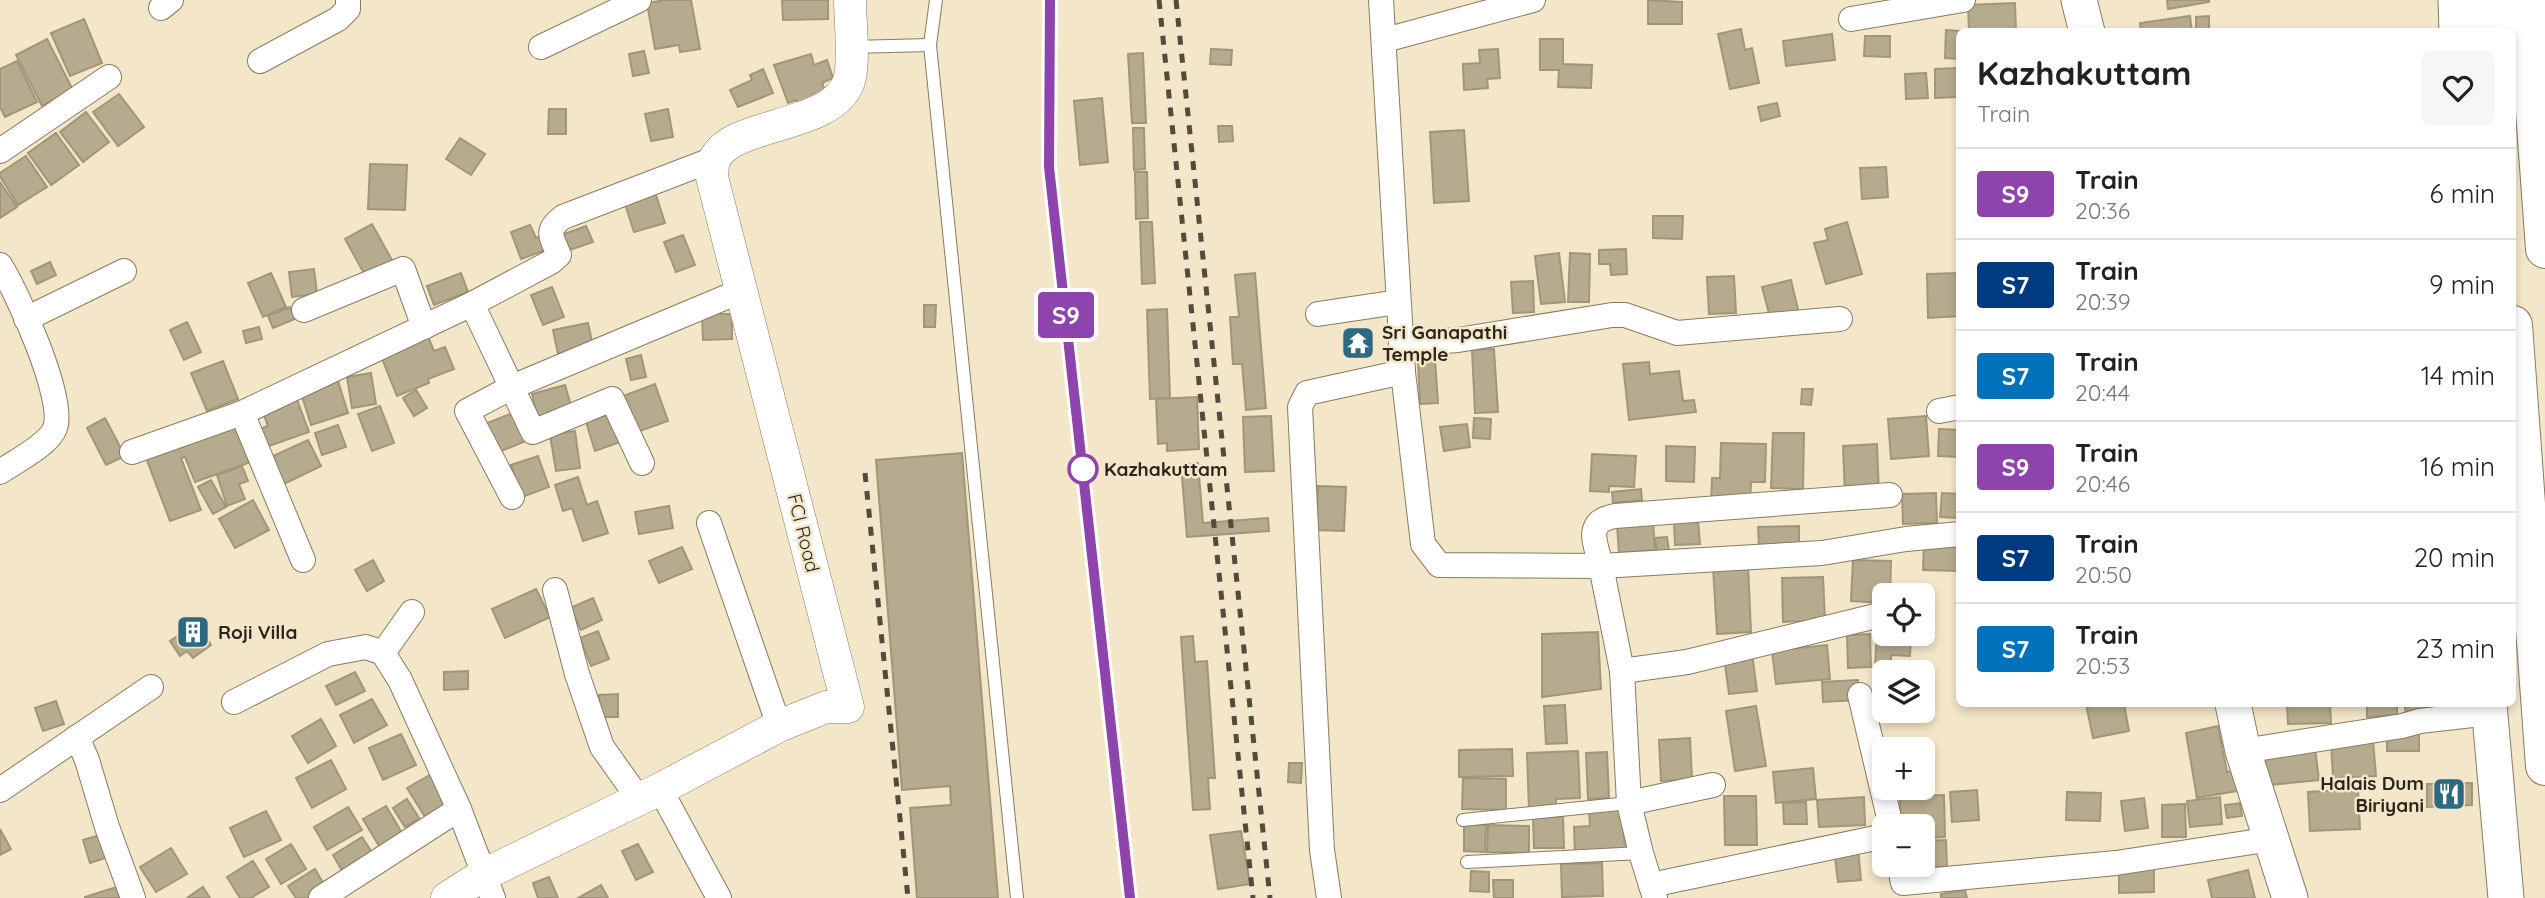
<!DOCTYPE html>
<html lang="en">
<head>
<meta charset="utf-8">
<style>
  body { margin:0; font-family:Quicksand,sans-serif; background:#f6f6f6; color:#222; height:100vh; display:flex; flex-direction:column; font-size:26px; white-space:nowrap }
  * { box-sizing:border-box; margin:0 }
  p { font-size:23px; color:#767676 }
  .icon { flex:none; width:38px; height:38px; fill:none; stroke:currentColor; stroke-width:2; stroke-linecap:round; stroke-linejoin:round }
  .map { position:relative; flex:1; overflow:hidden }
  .sheet { position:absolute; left:1956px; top:28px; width:560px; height:679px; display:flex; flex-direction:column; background:#fff; border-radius:10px; box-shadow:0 4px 10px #0003 }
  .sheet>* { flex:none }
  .badge { padding:0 14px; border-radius:5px; font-size:24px; line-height:46px }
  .fabs { position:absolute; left:1872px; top:583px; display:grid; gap:14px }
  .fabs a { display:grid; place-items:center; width:63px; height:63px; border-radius:10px; background:#fff; box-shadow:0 4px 10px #0003; font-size:35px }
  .map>.badge { position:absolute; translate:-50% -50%; box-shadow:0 0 0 4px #fff }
  .round { display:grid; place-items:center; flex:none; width:74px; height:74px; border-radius:10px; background:#f6f6f6 }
  .head { display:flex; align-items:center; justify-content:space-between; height:119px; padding:0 21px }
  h1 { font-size:33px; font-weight:800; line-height:52px }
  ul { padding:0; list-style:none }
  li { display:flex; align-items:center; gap:21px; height:91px; padding:0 21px; border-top:2px solid #e0e0e0 }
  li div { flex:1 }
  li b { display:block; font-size:26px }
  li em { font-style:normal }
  li .badge { min-width:77px; font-weight:700; text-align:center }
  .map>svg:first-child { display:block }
</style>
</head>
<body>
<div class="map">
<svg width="2545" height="898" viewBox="0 0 2545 898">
  <rect width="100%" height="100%" fill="#f3e6c9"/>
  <!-- building -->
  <g fill="#b7ab8f" stroke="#a1957a" stroke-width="2">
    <polygon points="665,0 691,0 700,49 680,52 679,45 655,49 647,3"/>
    <polygon points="782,0 828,0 828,19 783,20"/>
    <polygon points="1648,0 1682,2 1682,24 1648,24"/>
    <polygon points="2167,0 2209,0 2209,2 2168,9"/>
    <polygon points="2015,3 2016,32 1969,32 1968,5"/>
    <polygon points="2190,16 2192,32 2141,32 2140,23"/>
    <polygon points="2209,16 2209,29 2196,30 2196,17"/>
    <polygon points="84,19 102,63 70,76 51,33"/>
    <polygon points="1741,29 1745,50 1752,48 1759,83 1730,89 1718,34"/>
    <polygon points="1946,30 1959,31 1958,59 1945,58"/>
    <polygon points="1832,34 1835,60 1786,66 1783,41"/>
    <polygon points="1865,36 1890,36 1890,57 1864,56"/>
    <polygon points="47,39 73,90 42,106 16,55"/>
    <polygon points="1540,39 1563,39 1563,64 1592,65 1591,88 1558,87 1559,70 1540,70"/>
    <polygon points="1211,49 1232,50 1231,65 1210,64"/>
    <polygon points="1498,49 1500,78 1487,79 1488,88 1464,90 1463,64 1480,63 1479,50"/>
    <polygon points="644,51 649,73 633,76 629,54"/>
    <polygon points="1143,53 1146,123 1132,123 1128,54"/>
    <polygon points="811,54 814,65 827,60 833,78 822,83 828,97 799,107 796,100 788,103 774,65"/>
    <polygon points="17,61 37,102 5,117 0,107 0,69"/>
    <polygon points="1958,68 1958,97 1935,98 1935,69"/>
    <polygon points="763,69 773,93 738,107 730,90 752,80 750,75"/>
    <polygon points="1926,73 1928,98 1906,99 1905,74"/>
    <polygon points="119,94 144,127 118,146 93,112"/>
    <polygon points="1102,98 1108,162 1080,165 1074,101"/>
    <polygon points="1777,103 1780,116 1761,121 1758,107"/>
    <polygon points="549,109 566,109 566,134 548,134"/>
    <polygon points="668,109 673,137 651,141 645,114"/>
    <polygon points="86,112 109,142 83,162 60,132"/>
    <polygon points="1218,126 1232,126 1233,141 1219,142"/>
    <polygon points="1133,128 1144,128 1145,169 1134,170"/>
    <polygon points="1464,130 1469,201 1434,203 1430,132"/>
    <polygon points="56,133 79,165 51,185 28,153"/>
    <polygon points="460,138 485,154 471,175 446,159"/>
    <polygon points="26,156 47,187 18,205 0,176 0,173"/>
    <polygon points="370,164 407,165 405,210 368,209"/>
    <polygon points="1886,167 1888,197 1862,199 1860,168"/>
    <polygon points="1135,172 1147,172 1148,218 1136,219"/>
    <polygon points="0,182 17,207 0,218"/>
    <polygon points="655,192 665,223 634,232 624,201"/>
    <polygon points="1653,216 1683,216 1682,239 1653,238"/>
    <polygon points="1140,222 1152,222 1155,283 1142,284"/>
    <polygon points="1847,222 1862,274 1826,284 1814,243 1828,240 1825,229"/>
    <polygon points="372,224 393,262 366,277 345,239"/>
    <polygon points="530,225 536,238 543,235 548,249 521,259 511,232"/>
    <polygon points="586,226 593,242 567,251 561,235"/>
    <polygon points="683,235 695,265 676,272 664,242"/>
    <polygon points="1626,249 1627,274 1611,275 1610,264 1599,264 1599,250"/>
    <polygon points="1559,253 1565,302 1541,304 1535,256"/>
    <polygon points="1570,253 1590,254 1589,302 1568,302"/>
    <polygon points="50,262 56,275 37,284 31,271"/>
    <polygon points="314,269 317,294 292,297 289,272"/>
    <polygon points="271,273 286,307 263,317 248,283"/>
    <polygon points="461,273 468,292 434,305 427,286"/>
    <polygon points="1255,273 1266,408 1246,410 1242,364 1233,364 1230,317 1239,317 1235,275"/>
    <polygon points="1960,273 1960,316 1928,318 1927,274"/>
    <polygon points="1734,276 1736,313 1709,314 1707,277"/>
    <polygon points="1791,280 1799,314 1771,321 1762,287"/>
    <polygon points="1533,281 1534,312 1513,313 1511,282"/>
    <polygon points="552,287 564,317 543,325 531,295"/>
    <polygon points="924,305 936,305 935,327 924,327"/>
    <polygon points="290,307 295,319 273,328 268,316"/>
    <polygon points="1167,309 1170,398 1150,399 1147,310"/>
    <polygon points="702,314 732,314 732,339 703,340"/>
    <polygon points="187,322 201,352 184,360 170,330"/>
    <polygon points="588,323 593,346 558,354 553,330"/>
    <polygon points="259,327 262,339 246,343 243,331"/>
    <polygon points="426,332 434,351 445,347 454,369 428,379 429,383 397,396 379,351"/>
    <polygon points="1494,349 1498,412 1475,413 1472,350"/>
    <polygon points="641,355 646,377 631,380 626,359"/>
    <polygon points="1435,360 1438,403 1420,404 1418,361"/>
    <polygon points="223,361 238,399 207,411 191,373"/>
    <polygon points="1649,362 1650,374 1679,371 1683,401 1694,400 1696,412 1629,420 1623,364"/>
    <polygon points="371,373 376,404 352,408 347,377"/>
    <polygon points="338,381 348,413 311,425 301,393"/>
    <polygon points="655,384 668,421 637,432 623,396"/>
    <polygon points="565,385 572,409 538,418 532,394"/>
    <polygon points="1802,389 1813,389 1811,405 1801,404"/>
    <polygon points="416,390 427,408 414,416 403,398"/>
    <polygon points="296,397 309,432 266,447 259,429 268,426 262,410"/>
    <polygon points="1197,397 1199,449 1167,451 1167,443 1158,444 1156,399"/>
    <polygon points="380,406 394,443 372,451 358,414"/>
    <polygon points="515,412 526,441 499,452 487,423"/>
    <polygon points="613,413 623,441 595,451 586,422"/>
    <polygon points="1271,416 1274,471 1245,472 1243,417"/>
    <polygon points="1926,416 1929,456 1891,459 1888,419"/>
    <polygon points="105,418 125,456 106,465 87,428"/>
    <polygon points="1474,418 1491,419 1490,439 1473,438"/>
    <polygon points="236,423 251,462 195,482 185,457 181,458 201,510 170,521 145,455"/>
    <polygon points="1467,424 1470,447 1444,451 1440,427"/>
    <polygon points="338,425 346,447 322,455 315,433"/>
    <polygon points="1939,429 1960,430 1960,457 1938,456"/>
    <polygon points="575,431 580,468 556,471 550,435"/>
    <polygon points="1773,433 1804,433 1803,489 1771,488"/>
    <polygon points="308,440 321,466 284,484 271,457"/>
    <polygon points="1721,443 1766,444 1765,482 1751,482 1750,505 1711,504 1712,478 1720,478"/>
    <polygon points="1877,444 1879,494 1845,496 1843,446"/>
    <polygon points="1666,446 1695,447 1694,482 1666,481"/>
    <polygon points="962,453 998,898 917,898 910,808 951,805 950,786 902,790 876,460"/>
    <polygon points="1592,454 1636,456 1634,487 1609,486 1609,492 1590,491"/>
    <polygon points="538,456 549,487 522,497 511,465"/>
    <polygon points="1198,463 1203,523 1268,518 1269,531 1187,537 1181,465"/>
    <polygon points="242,466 248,481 239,484 245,499 227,506 217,475"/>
    <polygon points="578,477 587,505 597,501 608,533 583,541 572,508 563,511 555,485"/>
    <polygon points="211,480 226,507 213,514 198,487"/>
    <polygon points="1318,486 1346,487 1344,531 1316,530"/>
    <polygon points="1641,489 1642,500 1613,503 1612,492"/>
    <polygon points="1936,493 1937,523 1903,524 1902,494"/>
    <polygon points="1942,493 1960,494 1960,518 1940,517"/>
    <polygon points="253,500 269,530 235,548 219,519"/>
    <polygon points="669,506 673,528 639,534 635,512"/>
    <polygon points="1698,520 1700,544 1675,545 1674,521"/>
    <polygon points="1653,521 1655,550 1619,553 1617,525"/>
    <polygon points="1799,526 1799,546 1759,547 1758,527"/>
    <polygon points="1667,537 1669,551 1657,552 1655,538"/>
    <polygon points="1924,539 1960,540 1960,571 1923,570"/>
    <polygon points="682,547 692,569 659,583 649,561"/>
    <polygon points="373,560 384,581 367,591 355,570"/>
    <polygon points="1853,560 1891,561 1890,595 1885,595 1885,603 1851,601"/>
    <polygon points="1748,565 1751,632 1717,634 1713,567"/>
    <polygon points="1823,577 1825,620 1783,622 1782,578"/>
    <polygon points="536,589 550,617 505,638 492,609"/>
    <polygon points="593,598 602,620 581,630 570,608"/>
    <polygon points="197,623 211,645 193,658 187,651 180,656 170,641"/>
    <polygon points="598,631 609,659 591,666 580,638"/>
    <polygon points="1877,631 1885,631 1885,634 1911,634 1910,656 1891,655 1891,667 1875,666"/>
    <polygon points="1598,632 1601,689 1542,697 1542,634"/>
    <polygon points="1870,634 1871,667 1848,668 1847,635"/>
    <polygon points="1193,636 1195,662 1207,661 1215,778 1208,778 1210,809 1193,810 1181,637"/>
    <polygon points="1827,645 1830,679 1776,684 1772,651"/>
    <polygon points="1752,653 1757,691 1729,694 1724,657"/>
    <polygon points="468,671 468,689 444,690 444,672"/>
    <polygon points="355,672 365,691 336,705 326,686"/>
    <polygon points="1858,680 1859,700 1823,702 1822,682"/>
    <polygon points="618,694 618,717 600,717 599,695"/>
    <polygon points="372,699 387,725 354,743 340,715"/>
    <polygon points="56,701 64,724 43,731 35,708"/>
    <polygon points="2086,704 2124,704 2129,731 2093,738"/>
    <polygon points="2287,704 2330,704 2331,723 2288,724"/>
    <polygon points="2367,704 2397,704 2397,715 2367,717"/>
    <polygon points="2404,704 2443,704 2406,713"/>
    <polygon points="1565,705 1567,743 1546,744 1544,706"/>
    <polygon points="1756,706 1766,766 1735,771 1726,711"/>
    <polygon points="321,719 336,746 308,763 292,736"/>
    <polygon points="2218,726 2227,772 2239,769 2243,790 2197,798 2186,733"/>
    <polygon points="2387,731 2419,732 2419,751 2387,751"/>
    <polygon points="401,734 416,765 383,780 369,748"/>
    <polygon points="1690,738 1692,779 1661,781 1659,740"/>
    <polygon points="2373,740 2376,776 2333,778 2331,742"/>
    <polygon points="2315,748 2319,780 2260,786 2257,754"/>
    <polygon points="1512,749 1513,776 1459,777 1459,750"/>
    <polygon points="1578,751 1580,798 1556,799 1556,809 1529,810 1527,753"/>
    <polygon points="1607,752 1609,798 1588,799 1586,753"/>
    <polygon points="331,760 346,789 312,808 296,778"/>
    <polygon points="1289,763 1302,763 1301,783 1288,782"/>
    <polygon points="1813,768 1816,799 1776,803 1773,772"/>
    <polygon points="433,773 452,805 427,820 407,788"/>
    <polygon points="1463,778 1506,779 1506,810 1462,809"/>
    <polygon points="2472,783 2472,805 2427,807 2427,784"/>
    <polygon points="2358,789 2360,829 2310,831 2308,792"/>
    <polygon points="1977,790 1979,820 1952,822 1950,792"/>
    <polygon points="2067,792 2101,793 2100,821 2066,820"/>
    <polygon points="1944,795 1945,837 1923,838 1923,826 1901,826 1900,797"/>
    <polygon points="1724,796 1756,796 1757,845 1725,845"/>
    <polygon points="1864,797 1865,825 1819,827 1817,800"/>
    <polygon points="2220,797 2222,824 2190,827 2187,801"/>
    <polygon points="2144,798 2148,828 2125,831 2121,801"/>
    <polygon points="407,799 419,818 405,827 393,808"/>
    <polygon points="1806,802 1807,824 1784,824 1783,803"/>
    <polygon points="2240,803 2242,816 2227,818 2225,805"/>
    <polygon points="2185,804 2186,837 2162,837 2162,805"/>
    <polygon points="386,806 402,833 379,846 363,819"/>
    <polygon points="348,807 362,830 327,850 314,827"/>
    <polygon points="1622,809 1625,850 1575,854 1574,827 1590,826 1589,812"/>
    <polygon points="266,811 281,840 244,857 230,828"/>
    <polygon points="1533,817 1563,817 1564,848 1534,848"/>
    <polygon points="1464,825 1486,825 1485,852 1464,851"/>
    <polygon points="1488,825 1529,826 1529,853 1487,852"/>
    <polygon points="0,829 11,849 0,855"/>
    <polygon points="1241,831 1250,884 1218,889 1210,835"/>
    <polygon points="107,833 114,855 90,863 83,840"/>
    <polygon points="362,837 373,854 343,872 333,855"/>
    <polygon points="1946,840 1947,867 1904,868 1904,864 1923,864 1923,841"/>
    <polygon points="291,844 306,869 281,884 266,859"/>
    <polygon points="638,844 653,872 636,880 622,851"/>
    <polygon points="171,848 187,874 156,892 140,867"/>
    <polygon points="1858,848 1861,880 1838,882 1834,850"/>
    <polygon points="253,861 269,887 251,898 240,898 227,877"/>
    <polygon points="1602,863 1603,896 1562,897 1561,864"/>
    <polygon points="2154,865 2154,892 2119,893 2119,866"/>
    <polygon points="315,869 326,888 311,898 296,898 288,886"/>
    <polygon points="2248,870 2255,898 2212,898 2208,880"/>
    <polygon points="1471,871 1489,872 1489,892 1470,891"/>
    <polygon points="549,877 558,898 538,898 533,883"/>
    <polygon points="1493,880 1513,880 1513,898 1494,898"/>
    <polygon points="123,885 127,898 85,898 85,897"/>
    <polygon points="601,885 608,898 578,898"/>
    <polygon points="203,887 210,898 187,898"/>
    <polygon points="1965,890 1967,898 1941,898 1941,894"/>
  </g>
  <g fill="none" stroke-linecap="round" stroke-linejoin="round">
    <defs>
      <g id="service">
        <polyline points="936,0 930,45 1017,898"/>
        <polyline points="851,47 930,45"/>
        <polyline points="1463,820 1629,803"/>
        <polyline points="1467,862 1641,853"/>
      </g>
      <g id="minor">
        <polyline points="1381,0 1403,372 1423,544 1439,565 1601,566 1622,671 1629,803 1641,853 1655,898"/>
        <polyline points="161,8 171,0"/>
        <polyline points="1851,19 1963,0"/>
        <polyline points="1385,40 1533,0"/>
        <polyline points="541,47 639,0"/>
        <polyline points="260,61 338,19 348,9 348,0"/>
        <polyline points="0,151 109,77"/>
        <path d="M0,265C17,292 66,399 55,428C49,445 14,462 0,472"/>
        <path d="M472,304L551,262L559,255C551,236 545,230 563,217L714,159"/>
        <polyline points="304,310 403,269 424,327"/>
        <polyline points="1318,314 1398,302"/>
        <polyline points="26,319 124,271"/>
        <polyline points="1401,344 1458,340 1612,315 1625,315 1677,333 1840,319"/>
        <polyline points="1939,411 1960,407"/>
        <polyline points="242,413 303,560"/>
        <polyline points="132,452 242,413 472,304 533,432 612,399 642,463"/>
        <path d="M1890,495L1615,516C1583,522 1596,543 1601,566L1822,553L1906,539L1960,534"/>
        <polyline points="512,497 467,411 512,387 743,290"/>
        <polyline points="709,523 779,726"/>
        <polyline points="555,590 577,674 602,747 639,799"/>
        <polyline points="383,653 412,612"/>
        <polyline points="1622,671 1687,662 1884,614"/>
        <polyline points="1860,695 1891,826"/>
        <polyline points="234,702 328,654 366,647 383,653 400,680 459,809 493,898"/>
        <polyline points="77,737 87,760 107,827 133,898"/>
        <polyline points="2243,751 2402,726 2420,721 2472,715"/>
        <polyline points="660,789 719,898"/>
        <polyline points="0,790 151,687"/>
        <polyline points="1629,803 1713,785"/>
        <polyline points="1899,864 1903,883 2116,863 2272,839"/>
        <polyline points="1651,885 1885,836"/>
        <polyline points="321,898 459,809"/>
        <polyline points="1329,898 1322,850 1300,407 1307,393 1403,372"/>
      </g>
      <path id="tertiary" d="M447,898L483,875L660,789L779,726L826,707H848L712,177C713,172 712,165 714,161C728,121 833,130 849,81C855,61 850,21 850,0"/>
      <g id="secondary">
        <polyline points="2079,0 2087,32"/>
        <polyline points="2456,0 2457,32"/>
        <polyline points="2233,704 2243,751 2290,898"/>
        <polyline points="2489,704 2506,898"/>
      </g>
      <g id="trunk">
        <polyline points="2490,0 2492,32"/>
        <polyline points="2527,0 2545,249"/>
        <polyline points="2513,325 2545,766"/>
      </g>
    </defs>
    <!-- service casing -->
    <use href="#service" stroke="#877c62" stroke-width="14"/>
    <!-- minor casing -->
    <use href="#minor" stroke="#877c62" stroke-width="26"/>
    <!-- tertiary casing -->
    <use href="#tertiary" stroke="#877c62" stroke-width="33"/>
    <!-- secondary casing -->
    <use href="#secondary" stroke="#877c62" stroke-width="37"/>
    <!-- trunk casing -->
    <use href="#trunk" stroke="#877c62" stroke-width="40"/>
    <!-- service -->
    <use href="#service" stroke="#fff" stroke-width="12"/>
    <!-- minor -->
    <use href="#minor" stroke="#fff" stroke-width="24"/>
    <!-- tertiary -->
    <use href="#tertiary" stroke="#fff" stroke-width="32"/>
    <!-- secondary -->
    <use href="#secondary" stroke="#fff" stroke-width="35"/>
    <!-- trunk -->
    <use href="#trunk" stroke="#fff" stroke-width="38"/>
    <!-- rail -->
    <g stroke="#514c3d" stroke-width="5" stroke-dasharray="9 9" stroke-linecap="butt">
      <polyline points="1050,0 1049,167 1130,898"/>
      <polyline points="1159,0 1253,898"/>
      <polyline points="1176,0 1270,898"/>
      <polyline points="865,473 908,898"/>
    </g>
  </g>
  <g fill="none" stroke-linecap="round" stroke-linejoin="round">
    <defs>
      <polyline id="line" points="1050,0 1049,167 1130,898"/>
    </defs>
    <!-- line casing -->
    <use href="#line" stroke="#fff" stroke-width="16"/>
    <!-- line -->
    <use href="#line" stroke="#8e44ad" stroke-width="10"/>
  </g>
  <!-- icons -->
  <defs>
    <symbol id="temple-square" viewBox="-11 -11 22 22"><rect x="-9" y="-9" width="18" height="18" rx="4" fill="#2d6a81" stroke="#f3e6c9"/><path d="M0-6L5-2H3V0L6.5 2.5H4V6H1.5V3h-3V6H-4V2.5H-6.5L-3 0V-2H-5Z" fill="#fff"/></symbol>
    <symbol id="building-square" viewBox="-11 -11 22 22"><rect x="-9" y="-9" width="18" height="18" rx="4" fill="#2d6a81" stroke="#f3e6c9"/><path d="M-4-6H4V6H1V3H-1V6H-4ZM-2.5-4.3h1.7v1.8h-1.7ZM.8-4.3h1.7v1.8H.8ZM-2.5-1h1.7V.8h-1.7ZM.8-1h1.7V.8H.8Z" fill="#fff"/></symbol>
    <symbol id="restaurant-square" viewBox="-11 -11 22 22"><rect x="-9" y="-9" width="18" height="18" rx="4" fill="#2d6a81" stroke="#f3e6c9"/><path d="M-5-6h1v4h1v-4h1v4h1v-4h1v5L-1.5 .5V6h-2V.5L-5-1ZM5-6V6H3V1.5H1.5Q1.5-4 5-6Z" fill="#fff"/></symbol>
  </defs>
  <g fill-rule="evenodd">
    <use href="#temple-square" x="1339" y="324" width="38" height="38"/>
    <use href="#building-square" x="174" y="613" width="38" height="38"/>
    <use href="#restaurant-square" x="2430" y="775" width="38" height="38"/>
  </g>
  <!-- markers -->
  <circle fill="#fff" stroke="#8e44ad" stroke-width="3.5" cx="1083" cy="469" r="14"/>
  <g text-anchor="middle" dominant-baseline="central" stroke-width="5" stroke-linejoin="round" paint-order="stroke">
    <!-- poi labels -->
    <g font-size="19" font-weight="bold" fill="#2a261b" stroke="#f3e6c9" text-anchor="start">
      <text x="1382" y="332">Sri Ganapathi<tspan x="1382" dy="22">Temple</tspan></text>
      <text x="218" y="632">Roji Villa</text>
      <text x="2424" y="783" text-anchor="end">Halais Dum<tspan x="2424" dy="22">Biriyani</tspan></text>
    </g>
    <!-- stop labels -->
    <g font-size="19" font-weight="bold" fill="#2a261b" stroke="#f3e6c9" text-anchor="start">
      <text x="1104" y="469">Kazhakuttam</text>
    </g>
    <!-- street labels -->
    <g font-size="19" fill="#2a261b" stroke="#f3e6c9">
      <text transform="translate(804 533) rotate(76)">FCI Road</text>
    </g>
  </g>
</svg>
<div class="fabs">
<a><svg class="icon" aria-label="locate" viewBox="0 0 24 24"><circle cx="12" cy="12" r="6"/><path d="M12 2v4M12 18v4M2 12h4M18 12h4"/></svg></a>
<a><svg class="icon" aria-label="layers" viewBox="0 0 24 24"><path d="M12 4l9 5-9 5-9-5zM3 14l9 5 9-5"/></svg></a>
<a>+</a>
<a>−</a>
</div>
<b class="badge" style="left:1066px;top:315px;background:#8e44ad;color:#fff">S9</b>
<section class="sheet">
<div class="head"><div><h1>Kazhakuttam</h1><p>Train</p></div><a class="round"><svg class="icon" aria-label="heart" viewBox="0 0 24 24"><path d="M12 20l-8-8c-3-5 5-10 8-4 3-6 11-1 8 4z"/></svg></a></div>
<ul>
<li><span class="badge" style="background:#8e44ad;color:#fff">S9</span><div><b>Train</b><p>20:36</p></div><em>6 min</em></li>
<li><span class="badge" style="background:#003b80;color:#fff">S7</span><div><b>Train</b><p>20:39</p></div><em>9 min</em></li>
<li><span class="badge" style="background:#0072bc;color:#fff">S7</span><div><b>Train</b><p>20:44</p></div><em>14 min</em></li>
<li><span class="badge" style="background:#8e44ad;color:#fff">S9</span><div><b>Train</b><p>20:46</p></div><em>16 min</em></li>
<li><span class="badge" style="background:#003b80;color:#fff">S7</span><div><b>Train</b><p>20:50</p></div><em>20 min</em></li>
<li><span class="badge" style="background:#0072bc;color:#fff">S7</span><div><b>Train</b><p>20:53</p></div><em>23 min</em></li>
</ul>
</section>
</div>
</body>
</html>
